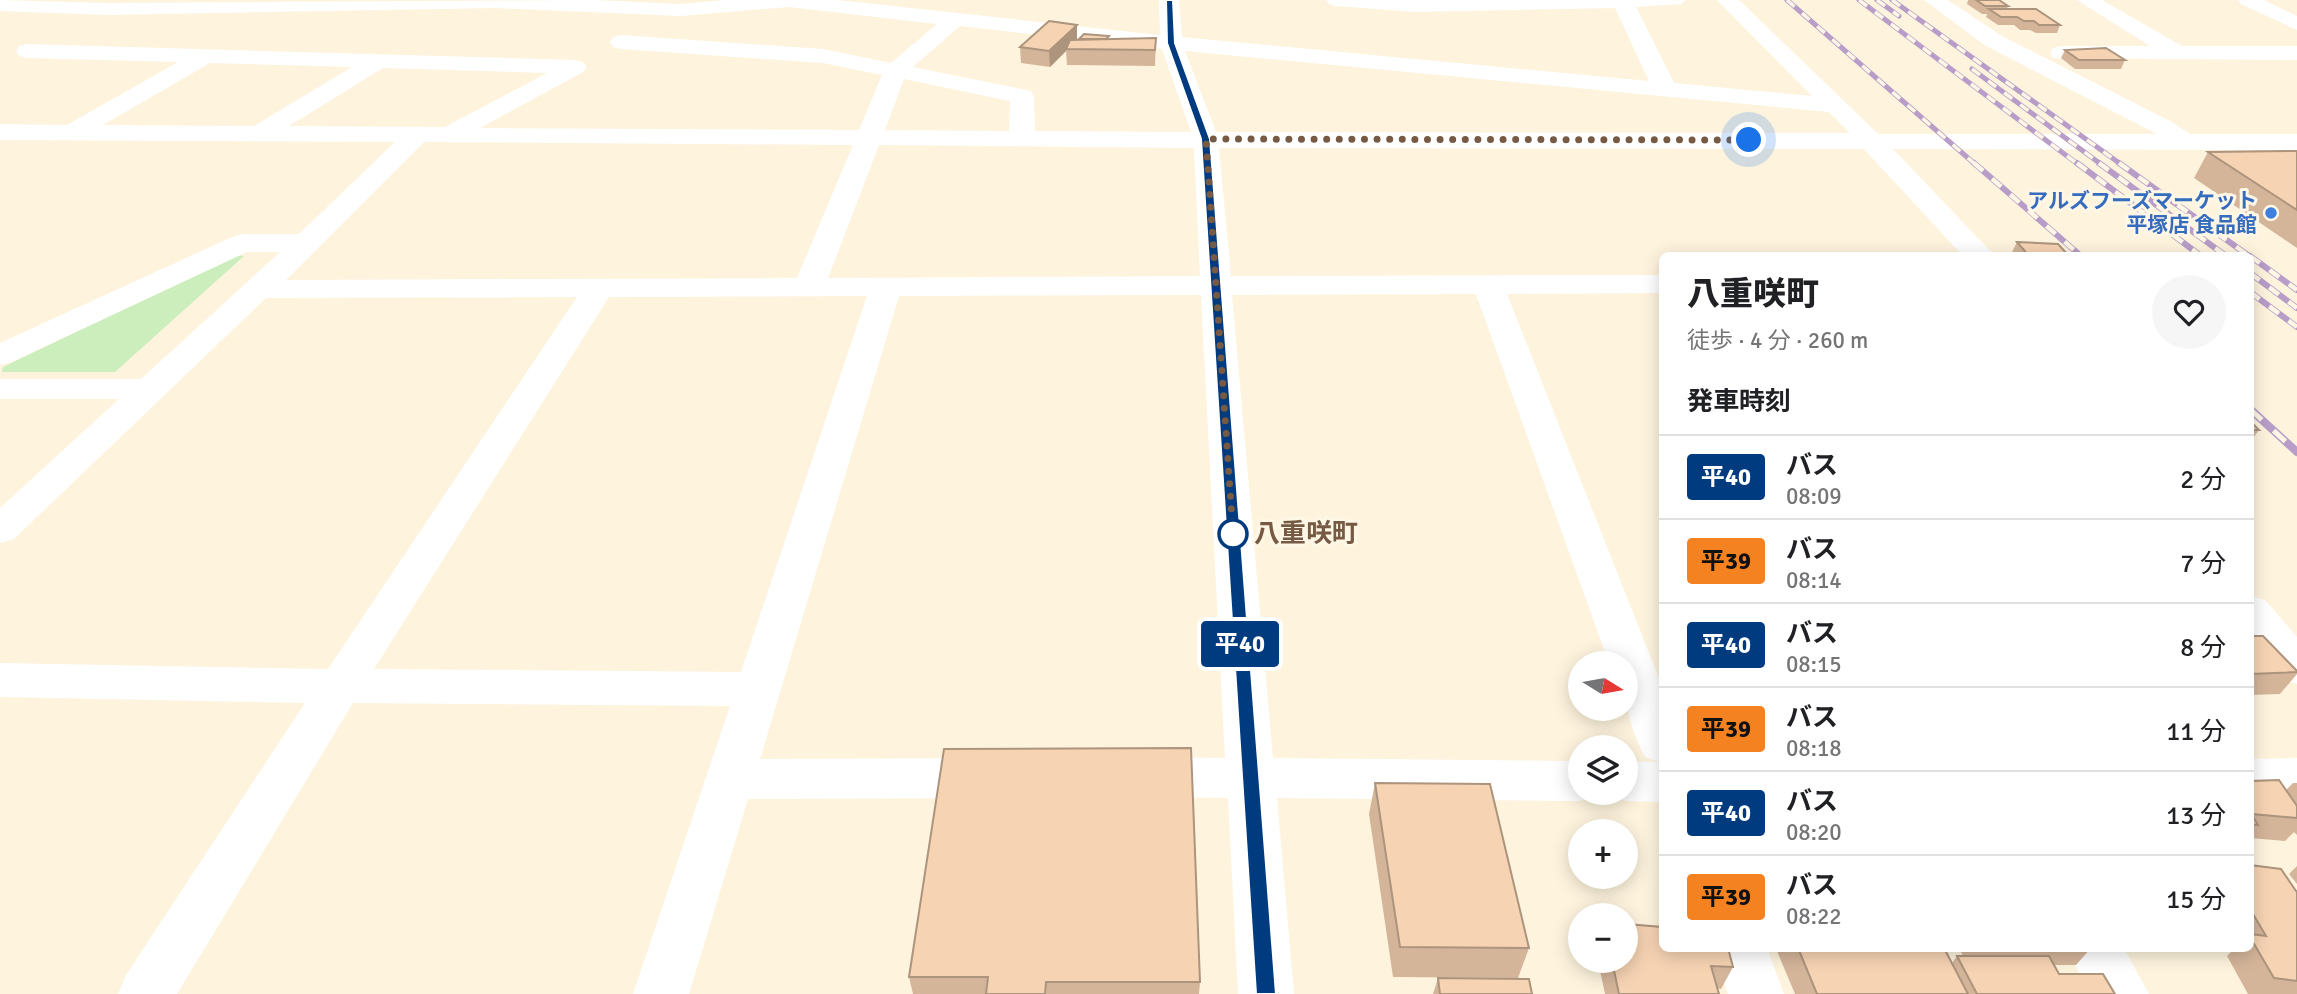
<!DOCTYPE html>
<html lang="ja">
<head>
<meta charset="utf-8">
<style>
  body { margin:0; font-family:Signika,"Noto Sans JP",sans-serif; background:#f6f6f6; color:#202124; height:100vh; display:flex; flex-direction:column; font-size:26px; white-space:nowrap }
  * { box-sizing:border-box; margin:0 }
  p { font-size:23px; color:#757577 }
  .icon { flex:none; width:38px; height:38px; fill:none; stroke:currentColor; stroke-width:2; stroke-linecap:round; stroke-linejoin:round }
  .map { position:relative; flex:1; overflow:hidden }
  .sheet { position:absolute; left:1659px; top:252px; width:595px; height:700px; display:flex; flex-direction:column; background:#fff; border-radius:10px; box-shadow:0 4px 18px #0003 }
  .sheet>* { flex:none }
  .badge { padding:0 14px; border-radius:5px; font-size:24px; line-height:46px }
  .needle { width:46px; rotate:101deg }
  .tools { position:absolute; left:1568px; top:651px; display:grid; gap:14px }
  .tools a { display:grid; place-items:center; width:70px; height:70px; border-radius:50%; background:#fff; box-shadow:0 4px 18px #0003; font-size:35px }
  .you { position:absolute; width:35px; height:35px; margin:-18px; border:5px solid #fff; border-radius:50%; background:#1a73e8; box-shadow:0 0 0 10px #1a73e833 }
  .map>.badge { position:absolute; translate:-50% -50%; box-shadow:0 0 0 4px #fff }
  h2 { padding:0 28px; font-size:26px; line-height:63px }
  .round { display:grid; place-items:center; flex:none; width:74px; height:74px; border-radius:37px; background:#f6f6f6 }
  .overview { display:flex; align-items:center; justify-content:space-between; height:119px; padding:0 28px }
  h1 { font-size:33px; font-weight:800; line-height:52px }
  ul { padding:0; list-style:none }
  li { display:flex; align-items:center; gap:21px; height:84px; padding:0 28px; border-top:2px solid #e0e0e0 }
  li div { flex:1 }
  li b { display:block; font-size:26px }
  li em { font-style:normal }
  li .badge { min-width:77px; font-weight:700; text-align:center }
  .map>svg:first-child { display:block }
</style>
</head>
<body>
<div class="map">
<svg width="2297" height="994" viewBox="0 0 2297 994">
  <rect width="100%" height="100%" fill="#fef4de"/>
  <!-- green -->
  <polygon fill="#ccedbc" points="235,255 244,256 115,372 2,372 3,367"/>
  <g fill="none" stroke-linecap="round" stroke-linejoin="round">
    <!-- minor -->
    <g fill="#fff" fill-rule="evenodd">
      <path d="M0,0L106,3L594,0L681,4L726,0H837L1160,35L1159,0H1179L1182,37L1649,81L1615,8L1416,12L1336,6L1329,4L1326,0H1685L1682,4L1636,7L1674,83L1812,96L1717,0H1739L1878,134H2157L1986,46L1924,0H1948L2002,36L2172,122L2190,134H2297V150L1893,149L1995,256H1963L1864,149L1219,148L1231,276L1662,275V293L1507,294L1662,686V802L1626,801L1608,793H1626V761L1660,762L1645,757C1626,720 1626,704 1626,663H1609L1476,294L1232,295L1273,758L1580,761V793H1598L1580,801L1277,798L1294,994H1238L1228,798L1141,797L1124,791L1117,777L1124,763L1141,757L1225,758L1201,295L899,296L760,759L990,758L1007,764L1014,778L1007,792L990,798L748,799L689,994H633L730,706L353,703L177,994H118L126,975L305,703L0,697V663L328,669L577,297L266,298L14,539L0,543V508L119,399H0V379H141L280,252H247L12,362L0,365V343L232,237L242,234H299L395,142L0,140V124L67,125L178,62L27,58L19,56L16,51L19,46L27,44L575,60L583,62L587,67L583,72L480,128L859,130L882,75L823,63L621,49L613,47L610,42L613,37L621,35L823,49L891,63L937,24L789,7L681,16L495,8L106,15L0,11ZM960,26L1162,49L1191,132L1035,131L1034,96L1031,91L913,67ZM1185,51L1829,112L1850,133L1216,132ZM210,63L352,67L254,126L103,125ZM383,68L547,73L445,127L289,126ZM904,79L1010,101L1009,131L885,130ZM424,142L853,145L797,278L286,280ZM879,145L1194,148L1200,276L828,278ZM867,296L741,672L374,669L609,297Z"/>
      <polygon points="2077,0 2102,0 2182,46 2297,46 2297,60 2053,58 2050,53 2053,48 2061,46 2150,46"/>
      <polygon points="2238,0 2264,0 2297,16 2297,30 2241,4"/>
      <polygon points="2250,596 2265,600 2297,637 2297,684 2281,679 2250,641"/>
      <polygon points="2297,758 2297,798 2250,799 2250,759"/>
      <polygon points="1712,948 1767,948 1784,994 1728,994"/>
      <polygon points="2066,948 2124,948 2149,994 2090,994"/>
    </g>
    <defs>
      <g id="rail-far2">
        <polyline points="1787,0 1976,165"/>
        <polyline points="1859,0 2079,165"/>
        <polyline points="1877,0 1899,16"/>
        <polyline points="1892,0 2122,165"/>
        <polyline points="1972,69 2102,165"/>
      </g>
      <g id="rail-far1">
        <polyline points="1974,163 2081,256"/>
        <polyline points="2077,163 2201,256"/>
        <polyline points="2099,163 2226,256"/>
        <polyline points="2119,163 2249,256"/>
        <polyline points="2250,256 2297,290"/>
        <polyline points="2250,273 2297,308"/>
        <polyline points="2250,292 2297,327"/>
      </g>
      <polyline id="rail" points="2250,409 2297,452"/>
    </defs>
    <!-- rail-far2 casing -->
    <use href="#rail-far2" stroke="#b79dc8" stroke-width="5"/>
    <!-- rail-far1 casing -->
    <use href="#rail-far1" stroke="#b79dc8" stroke-width="6"/>
    <!-- rail casing -->
    <use href="#rail" stroke="#b79dc8" stroke-width="8"/>
    <!-- rail-far2 -->
    <use href="#rail-far2" stroke="#fff7e6" stroke-width="3.5" stroke-dasharray="10" stroke-linecap="butt"/>
    <!-- rail-far1 -->
    <use href="#rail-far1" stroke="#fff7e6" stroke-width="4.5" stroke-dasharray="12" stroke-linecap="butt"/>
    <!-- rail -->
    <use href="#rail" stroke="#fff7e6" stroke-width="5" stroke-dasharray="16" stroke-linecap="butt"/>
  </g>
  <!-- wall -->
  <g fill="#d4b59a">
    <polygon points="1968,0 1999,0 2008,6 2007,9 2060,25 2057,33 2036,33 2030,30 2020,30 2014,25 1998,25 1986,17 1987,14 1982,14 1967,4"/>
    <polygon points="1156,38 1155,66 1067,65 1066,51 1050,67 1021,63 1020,47 1077,40"/>
    <polygon points="2065,50 2125,60 2121,69 2075,69 2061,58"/>
    <polygon points="2297,151 2297,248 2194,178 2208,152"/>
    <polygon points="2017,242 2069,256 2015,256 2012,252"/>
    <polygon points="2250,421 2259,430 2250,442"/>
    <polygon points="2250,636 2297,671 2297,674 2280,694 2250,695"/>
    <polygon points="944,749 1200,982 1199,994 913,994 909,977"/>
    <polygon points="2250,781 2286,790 2293,783 2297,783 2297,835 2294,832 2285,841 2250,838"/>
    <polygon points="1375,783 1529,948 1518,978 1393,977 1369,814"/>
    <polygon points="2250,865 2297,891 2297,994 2248,994 2227,956 2235,948 2250,948"/>
    <polygon points="2297,866 2297,884 2289,874"/>
    <polygon points="1778,948 1944,948 1952,963 1957,956 1963,956 1959,948 2091,948 2076,965 2054,965 2059,974 2115,994 1795,994 1777,951"/>
    <polygon points="1598,961 1626,961 1733,967 1721,989 1717,988 1719,994 1605,994"/>
    <polygon points="1438,978 1532,994 1433,994"/>
  </g>
  <!-- shaded-wall -->
  <polygon fill="#ac947d" points="1077,25 1077,40 1066,49 1066,51 1050,67 1049,51"/>
  <!-- building -->
  <g fill="#f6d3b3" stroke="#ac947d" stroke-width="2">
    <polygon points="1976,0 1999,0 2008,6 1985,6"/>
    <polygon points="1989,9 2036,9 2060,25 2039,25 2034,21 2024,21 2017,17 2001,17"/>
    <polygon points="1049,21 1077,25 1049,51 1020,47"/>
    <polygon points="1084,34 1109,36 1106,39 1079,39"/>
    <polygon points="1156,38 1155,50 1066,49 1070,40"/>
    <polygon points="2106,48 2125,60 2079,60 2065,50"/>
    <polygon points="2297,151 2297,210 2208,152"/>
    <polygon points="2017,242 2058,244 2069,256 2029,256"/>
    <polygon points="2250,421 2259,430 2250,430"/>
    <polygon points="2250,636 2263,636 2297,671 2297,672 2250,674"/>
    <polygon points="1191,748 1200,982 1046,982 1045,994 986,994 988,977 909,977 944,749"/>
    <polygon points="2279,780 2297,806 2297,818 2251,814 2258,825 2250,824 2250,781"/>
    <polygon points="1375,783 1490,784 1529,948 1400,947"/>
    <polygon points="2250,865 2281,869 2296,891 2297,891 2297,981 2274,978 2250,937 2250,934 2266,936 2250,909"/>
    <polygon points="1626,924 1662,927 1662,948 1728,948 1733,967 1711,966 1719,994 1619,994 1612,961 1626,961"/>
    <polygon points="1798,948 1944,948 1968,994 1817,994"/>
    <polygon points="1957,956 2049,956 2059,974 2103,974 2115,994 1977,994"/>
    <polygon points="1438,978 1529,979 1532,994 1440,994"/>
  </g>
  <!-- line -->
  <polygon fill="#003b80" stroke="#fff" stroke-width="2" points="1166,0 1173,0 1175,43 1210,139 1276,994 1256,994 1201,139 1167,43"/>
  <g fill="none" stroke-linecap="round" stroke-linejoin="round">
    <!-- walk -->
    <polyline stroke="#765a44" stroke-width="7" stroke-dasharray="0 12.6" points="1233,534 1206,139 1749,140"/>
  </g>
  <!-- markers -->
  <circle fill="#3f7fe0" stroke="#fff7e6" stroke-width="2.5" cx="2271" cy="213" r="7"/>
  <circle fill="#fff" stroke="#003b80" stroke-width="3.5" cx="1233" cy="534" r="14"/>
  <g text-anchor="middle" dominant-baseline="central" stroke-width="6" stroke-linejoin="round" paint-order="stroke">
    <!-- far-shop labels -->
    <g font-size="21" font-weight="bold" fill="#366cbe" stroke="#fff7e6" text-anchor="end">
      <text x="2257" y="201">アルズフーズマーケット<tspan x="2257" dy="24">平塚店 食品館</tspan></text>
    </g>
    <!-- stop labels -->
    <g font-size="26" font-weight="bold" fill="#765a44" stroke="#fff7e6" text-anchor="start">
      <text x="1254" y="534">八重咲町</text>
    </g>
  </g>
</svg>
<div class="tools">
<a><svg class="needle" viewBox="-14 -14 28 28"><path d="M0-13l5 13h-10z" fill="#e53935"/><path d="M0 13l5-13h-10z" fill="#757577"/></svg></a>
<a><svg class="icon" aria-label="layers" viewBox="0 0 24 24"><path d="M12 4l9 5-9 5-9-5zM3 14l9 5 9-5"/></svg></a>
<a>+</a>
<a>−</a>
</div>
<div class="you" style="left:1749px;top:140px"></div>
<b class="badge" style="left:1240px;top:644px;background:#003b80;color:#fff">平40</b>
<section class="sheet">
<div class="overview"><div><h1>八重咲町</h1><p>徒歩 · 4 分 · 260 m</p></div><a class="round"><svg class="icon" aria-label="heart" viewBox="0 0 24 24"><path d="M12 20l-8-8c-3-5 5-10 8-4 3-6 11-1 8 4z"/></svg></a></div>
<h2>発車時刻</h2>
<ul>
<li><span class="badge" style="background:#003b80;color:#fff">平40</span><div><b>バス</b><p>08:09</p></div><em>2 分</em></li>
<li><span class="badge" style="background:#f58220;color:#111">平39</span><div><b>バス</b><p>08:14</p></div><em>7 分</em></li>
<li><span class="badge" style="background:#003b80;color:#fff">平40</span><div><b>バス</b><p>08:15</p></div><em>8 分</em></li>
<li><span class="badge" style="background:#f58220;color:#111">平39</span><div><b>バス</b><p>08:18</p></div><em>11 分</em></li>
<li><span class="badge" style="background:#003b80;color:#fff">平40</span><div><b>バス</b><p>08:20</p></div><em>13 分</em></li>
<li><span class="badge" style="background:#f58220;color:#111">平39</span><div><b>バス</b><p>08:22</p></div><em>15 分</em></li>
</ul>
</section>
</div>
</body>
</html>
